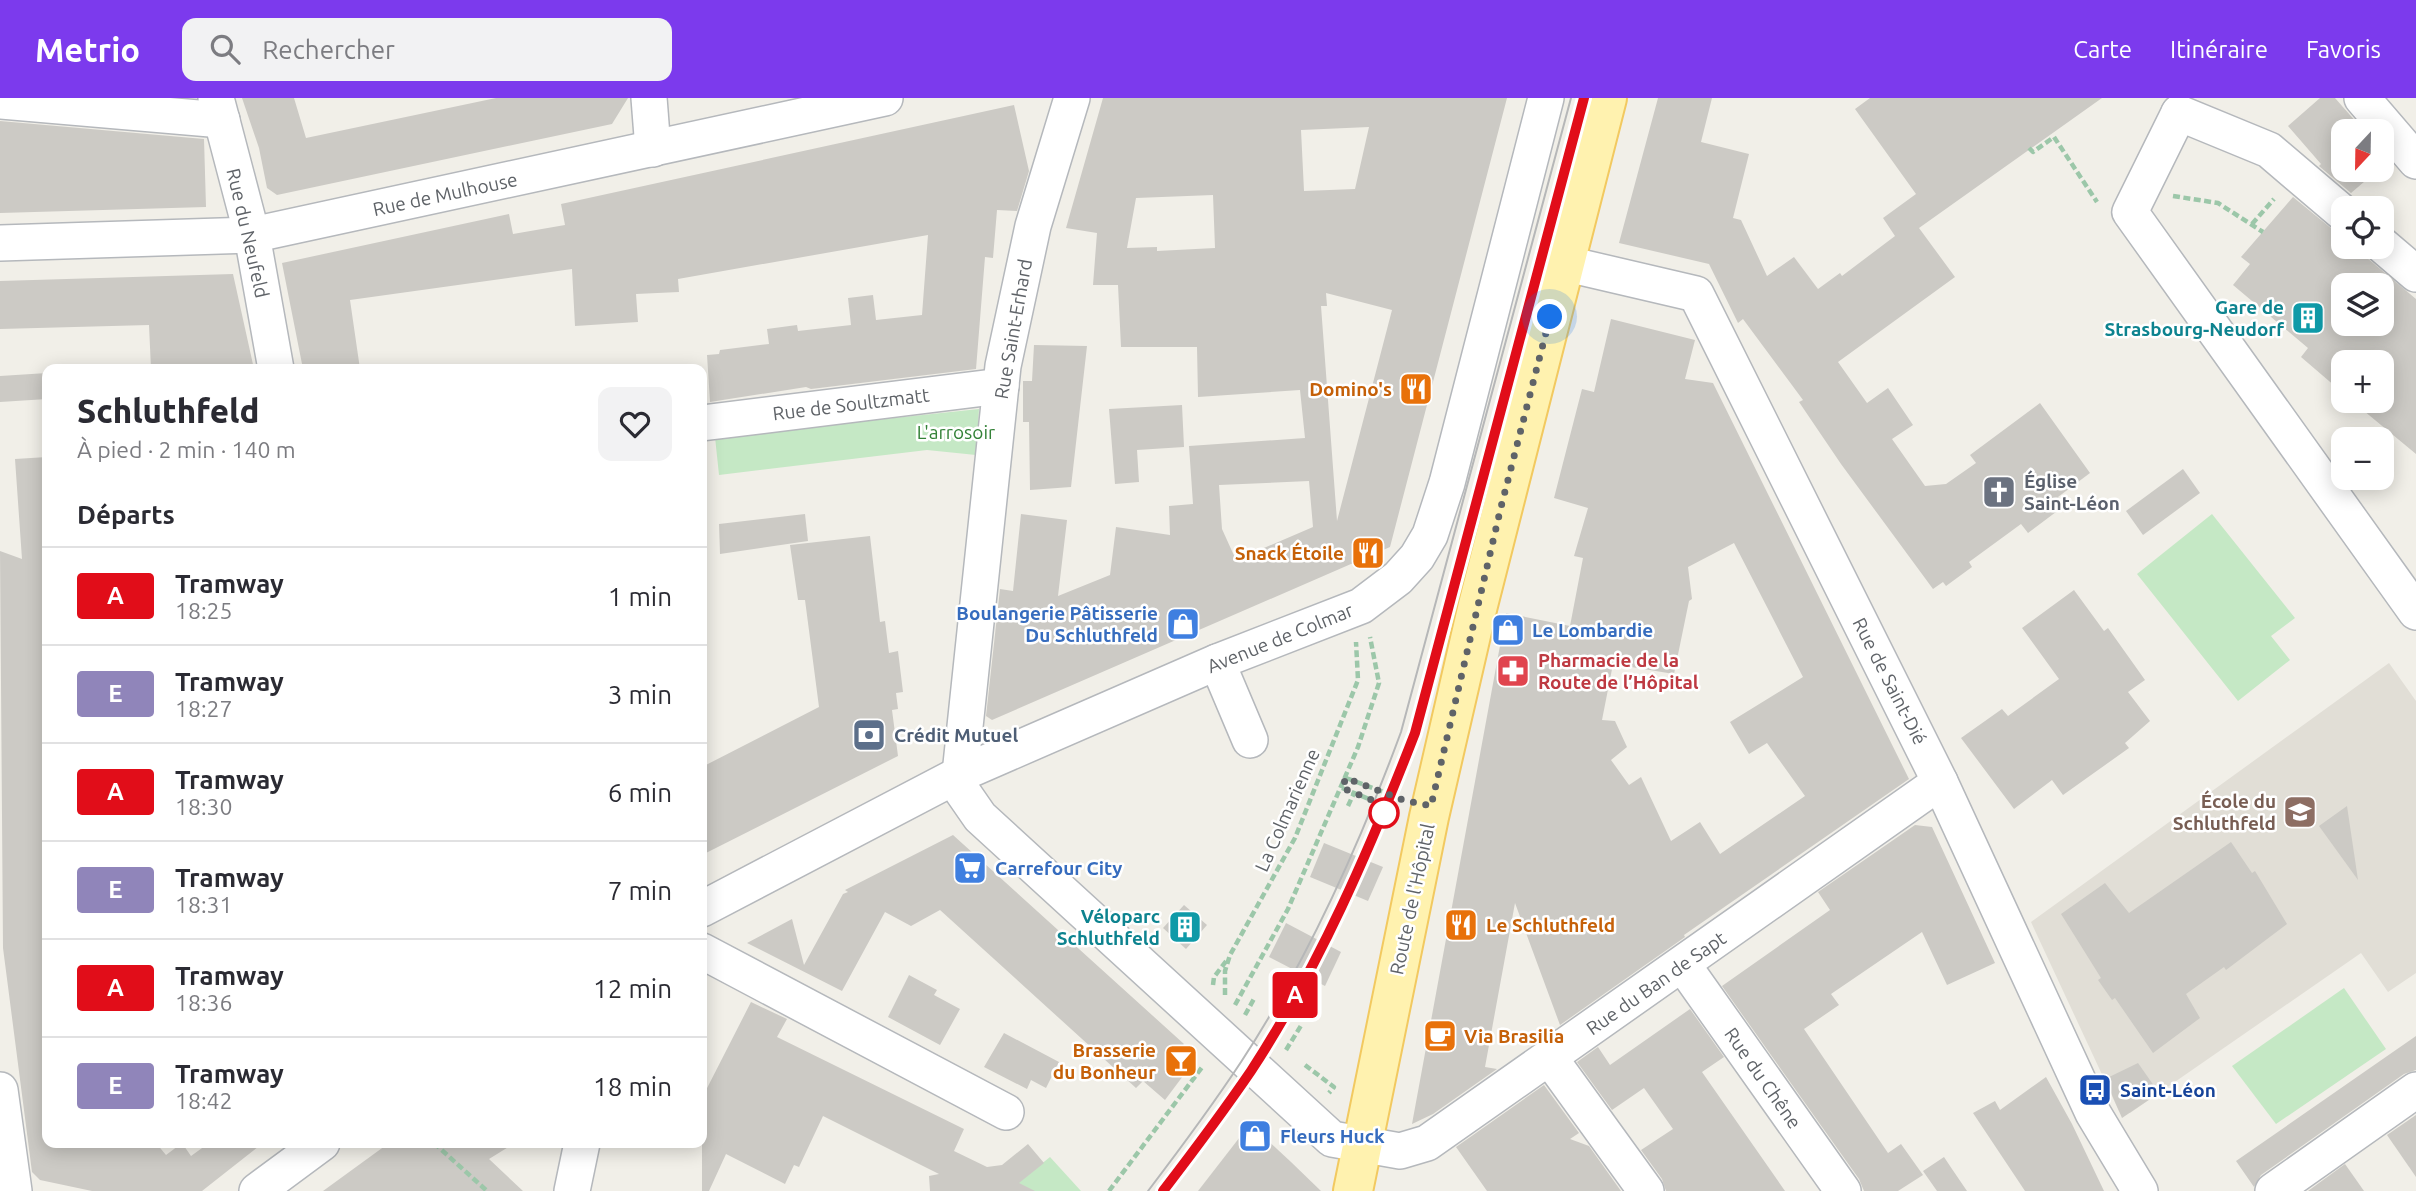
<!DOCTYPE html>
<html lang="fr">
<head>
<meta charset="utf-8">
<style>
  body { margin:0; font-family:Ubuntu,sans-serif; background:#f2f2f3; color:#2b2b33; height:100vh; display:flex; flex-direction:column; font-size:26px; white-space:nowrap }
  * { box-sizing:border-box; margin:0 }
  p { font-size:23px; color:#7c7c81 }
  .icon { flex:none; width:38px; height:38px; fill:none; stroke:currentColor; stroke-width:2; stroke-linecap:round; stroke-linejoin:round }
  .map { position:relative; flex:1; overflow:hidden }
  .sheet { position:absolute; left:42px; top:266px; width:665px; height:784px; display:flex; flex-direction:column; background:#fff; border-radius:14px; box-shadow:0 4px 18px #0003 }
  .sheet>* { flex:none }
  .badge { padding:0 14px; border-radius:5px; font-size:24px; line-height:46px }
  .needle { width:46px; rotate:202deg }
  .tools { position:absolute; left:2331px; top:21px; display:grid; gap:14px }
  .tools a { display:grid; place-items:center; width:63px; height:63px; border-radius:14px; background:#fff; box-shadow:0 4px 18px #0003; font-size:35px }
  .you { position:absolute; width:35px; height:35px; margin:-18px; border:5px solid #fff; border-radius:50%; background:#1a73e8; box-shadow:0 0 0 10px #1a73e833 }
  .map>.badge { position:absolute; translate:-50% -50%; box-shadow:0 0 0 4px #fff }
  h2 { padding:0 35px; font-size:26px; line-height:63px }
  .round { display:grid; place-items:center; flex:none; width:74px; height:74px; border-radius:14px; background:#f2f2f3 }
  .head { display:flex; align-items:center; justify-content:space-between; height:119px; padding:0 35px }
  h1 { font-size:33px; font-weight:800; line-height:52px }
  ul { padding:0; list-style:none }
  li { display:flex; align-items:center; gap:21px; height:98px; padding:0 35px; border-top:2px solid #e1e1e2 }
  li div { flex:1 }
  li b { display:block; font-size:26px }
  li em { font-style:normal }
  li .badge { min-width:77px; font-weight:700; text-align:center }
  header { display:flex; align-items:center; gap:42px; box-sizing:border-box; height:98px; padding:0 35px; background:#7c3aed; color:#fff }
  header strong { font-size:33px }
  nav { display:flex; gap:38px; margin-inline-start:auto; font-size:24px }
  .search { width:490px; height:63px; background:#f2f2f3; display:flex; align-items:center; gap:18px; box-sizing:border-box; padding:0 24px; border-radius:14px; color:#7c7c81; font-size:26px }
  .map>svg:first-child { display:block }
</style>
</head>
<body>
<header>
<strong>Metrio</strong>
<div class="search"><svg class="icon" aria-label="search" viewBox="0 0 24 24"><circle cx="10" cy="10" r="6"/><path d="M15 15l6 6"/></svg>Rechercher</div>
<nav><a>Carte</a><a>Itinéraire</a><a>Favoris</a></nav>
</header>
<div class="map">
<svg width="2416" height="1093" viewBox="0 0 2416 1093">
  <rect width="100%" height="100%" fill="#f1efe8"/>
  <!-- education -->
  <polygon fill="#e1ded6" points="2389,565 2416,603 2416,875 2388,894 2361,855 2130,1015 2119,1013 2031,824"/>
  <!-- green -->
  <g fill="#c5e8c5">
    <polygon points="979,311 976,357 927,352 719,377 715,339"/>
    <polygon points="2212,416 2295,520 2271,538 2290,562 2238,603 2137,476"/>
    <polygon points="2344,890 2386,951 2276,1026 2232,968"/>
    <polygon points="1050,1059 1081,1093 1008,1093"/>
  </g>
  <!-- building -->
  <g fill="#cccac5" fill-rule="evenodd">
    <polygon points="242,0 294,0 306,40 496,0 628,0 612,26 277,97 267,90 259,50"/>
    <path d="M1103,0H1507L1390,449L992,622L986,618L1000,491L1013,493L1021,416L1067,422L1058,498L1110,477L1116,429L1170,437L1169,408L1193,406L1189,348L1305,340L1300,292L1198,299L1197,249H1121L1118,187H1093L1097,135L1066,130ZM1369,29L1355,91L1304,93L1301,32ZM1213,97L1215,150L1157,153V149L1127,150L1136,100ZM1326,195L1392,212L1337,423L1321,208H1327ZM1309,383L1313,429L1236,462L1222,431L1219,387Z"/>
    <polygon points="1658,0 1712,0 1701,44 1749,56 1733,120 1741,122 1767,178 1794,159 1818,191 1840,175 1842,178 1895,138 1883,120 1916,96 1855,11 1870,0 2102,0 1919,130 1955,179 1838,264 1867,305 1888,290 1913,327 1892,341 1925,388 1946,386 1976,365 1970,357 2040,305 2090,375 2058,399 2064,408 2028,435 2021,426 1969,464 1972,469 1946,488 1943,484 1933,491 1841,366 1799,304 1803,302 1743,221 1738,225 1709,166 1619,145"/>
    <polygon points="2320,0 2335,0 2364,33 2343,33 2343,72 2378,72 2351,95 2319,68 2321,66 2288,28"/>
    <polygon points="1014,7 1029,73 1017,113 997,112 993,160 985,159 976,271 811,291 806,289 710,304 707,257 719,256 720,252 769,246 767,231 797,227 798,233 851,227 848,200 873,197 876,222 922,217 928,137 678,181 679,194 636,196 638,224 575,228 572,171 350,202 360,271 303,271 282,165 509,116 513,136 565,127 561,106"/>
    <polygon points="0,23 204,41 206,109 0,115"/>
    <path d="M2293,99L2343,140V149H2354L2416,201V356L2352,303H2382V264H2343V295L2301,259L2308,250L2233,187L2250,166L2241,159ZM2343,187H2382V226H2343Z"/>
    <polygon points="233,176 254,271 151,271 149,227 0,231 0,183"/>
    <path d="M1611,221L1695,242L1685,281L1713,285L1909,681L1684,837L1685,839L1560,927L1515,805L1485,969L1497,971L1433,1016L1412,1026L1506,515L1570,528L1583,460L1574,458L1588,410L1554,400L1582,291L1594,294ZM1734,445L1803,579L1730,624L1749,656L1767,645L1805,698L1720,756L1700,724L1671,743L1641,679L1629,687L1611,662L1627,649L1615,623L1602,622L1613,566L1674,576L1689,503L1692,501L1688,469Z"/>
    <polygon points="1034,247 1087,248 1071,389 1030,392 1029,324 1023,324 1023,283 1032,283"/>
    <polygon points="47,275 47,301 0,304 0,278"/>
    <polygon points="1182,307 1184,349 1137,352 1139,384 1115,386 1109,311"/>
    <polygon points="47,359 47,1045 156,1045 166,1057 182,1045 191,1058 209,1045 263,1045 202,1093 92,1093 40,1082 32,1074 3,850 0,453 22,461 15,361"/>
    <polygon points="2183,371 2200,395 2143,437 2126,413"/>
    <polygon points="805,416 808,443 720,456 719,426"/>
    <polygon points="870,438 880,524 885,523 889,555 898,553 903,594 896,595 898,611 892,612 898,658 702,757 702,669 819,609 805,502 798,502 790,447"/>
    <polygon points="2074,492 2104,533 2108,530 2145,582 2128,594 2150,623 2125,645 2129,650 2063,697 2052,682 2014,711 1961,640 2002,611 2008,618 2059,581 2022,530"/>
    <polygon points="2347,708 2358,782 2319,728"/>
    <polygon points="1915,727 1932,729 1995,865 1947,887 1922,834 1831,896 1839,907 1804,931 1888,1055 1901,1046 1923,1077 1898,1093 1864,1093 1859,1081 1722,888 1830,812 1818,794"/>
    <polygon points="953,737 1184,946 1181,950 1195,962 1165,1002 1143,983 1136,990 940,812 911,828 885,814 842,893 747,845 792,821 804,867 843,796 848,794 845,792"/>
    <polygon points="2231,744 2252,775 2255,773 2287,826 2226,872 2224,869 2186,896 2200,920 2153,955 2115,900 2112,902 2098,882 2101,880 2061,816 2105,785 2129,815"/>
    <polygon points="1324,745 1383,769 1368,803 1310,779"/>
    <polygon points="1184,807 1207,827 1186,851 1163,830"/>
    <polygon points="1286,825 1341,854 1325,888 1269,859"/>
    <polygon points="909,877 937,892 934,897 960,911 940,947 888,919"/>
    <polygon points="751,904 787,921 777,939 964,1031 954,1053 987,1069 1002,1067 1028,1046 1044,1065 1019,1085 1035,1093 930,1093 929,1078 939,1076 823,1018 799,1069 794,1067 785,1086 726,1056 709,1093 702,1093 702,1000"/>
    <polygon points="1690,911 1724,959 1702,974 1785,1093 1666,1093 1662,1081 1641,1052 1673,1031 1644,990 1612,1012 1577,964 1598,949 1610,967"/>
    <polygon points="1004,935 1059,964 1046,990 1031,982 1027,991 984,969"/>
    <polygon points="2416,938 2416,972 2404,976 2261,1077 2254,1089 2236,1063"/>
    <polygon points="2138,965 2159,995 2122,1020 2105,981"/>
    <polygon points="2046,979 2072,1026 2104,1093 2025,1093 1973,1015 1995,1003 2000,1012"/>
    <polygon points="1544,987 1579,1035 1570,1041 1589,1048 1621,1093 1487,1093 1456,1049"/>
    <polygon points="2416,1017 2416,1079 2387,1037"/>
    <polygon points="1250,1026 1291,1064 1321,1093 1198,1093"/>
    <polygon points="389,1045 515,1045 489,1061 523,1093 323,1093"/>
    <polygon points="1944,1059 1952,1071 1967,1093 1937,1093 1923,1073"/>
    <polygon points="2345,1066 2364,1093 2308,1093"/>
  </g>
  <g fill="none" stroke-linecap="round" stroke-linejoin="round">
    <defs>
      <g id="minor">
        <polyline points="216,0 252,137 276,271"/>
        <polyline points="649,0 653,51"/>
        <polyline points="1072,0 1033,128 1003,268 960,676 962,693 980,719 1332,1041 1400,1053 1427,1045 1940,684"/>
        <polyline points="2362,0 2416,63"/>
        <polyline points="0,3 222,22"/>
        <polyline points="2179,15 2130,114 2416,514"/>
        <polyline points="2179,15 2269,52 2343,115"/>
        <polyline points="0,145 252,137 885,0"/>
        <polyline points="2382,147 2416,176"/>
        <polyline points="1563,165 1696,196 1940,684 2093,1015 2140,1093"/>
        <polyline points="702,325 1001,288"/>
        <polyline points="1217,564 1250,642"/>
        <polyline points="702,811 960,676 1217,564 1361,508 1398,480 1417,459 1430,437 1447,385 1546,0"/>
        <polyline points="702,853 1006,1014"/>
        <polyline points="1683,867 1843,1093"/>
        <polyline points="1549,959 1646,1093"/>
        <polyline points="0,992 14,1093"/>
        <polyline points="257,1093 322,1045"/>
        <polyline points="572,1093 582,1045"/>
        <polyline points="2273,1093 2416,992"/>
      </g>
      <polyline id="major" points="1353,1093 1429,719 1477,511 1607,0"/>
    </defs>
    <!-- minor casing -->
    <use href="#minor" stroke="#b5b8bc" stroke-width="38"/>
    <!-- major casing -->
    <use href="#major" stroke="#f2c960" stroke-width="42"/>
    <!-- path -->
    <g stroke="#9cc7a9" stroke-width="4.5" stroke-dasharray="7 3.5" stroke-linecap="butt">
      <polyline points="2029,50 2033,54 2054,39 2097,104"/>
      <polyline points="2173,98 2218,105 2263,134"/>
      <polyline points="2252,126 2274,101"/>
      <polyline points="1346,680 1397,699"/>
      <polyline points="1342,690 1396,712"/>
      <polyline points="1348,708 1354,695"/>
      <polyline points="1213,887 1214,879 1227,862"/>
      <polyline points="1225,897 1225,873 1230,857 1295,740 1358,582 1356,544"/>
      <polyline points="1235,907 1288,811 1358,649 1379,585 1370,539"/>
      <polyline points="1245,917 1255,899"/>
      <polyline points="1286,952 1302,926"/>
      <polyline points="1305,967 1334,989 1329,995"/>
      <polyline points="434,1045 487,1093"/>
      <polyline points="1109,1093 1203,968"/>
    </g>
    <!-- minor -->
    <use href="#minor" stroke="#fff" stroke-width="35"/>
    <!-- major -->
    <use href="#major" stroke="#fff2af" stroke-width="38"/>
    <!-- tram -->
    <g stroke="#b6b7b8" stroke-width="2">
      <path d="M1148,1093C1180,1051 1212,1008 1241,964C1308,862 1359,748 1401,634L1571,0"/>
      <path d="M1163,1093C1193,1054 1224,1015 1251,973C1319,868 1371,751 1415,635L1584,0"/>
    </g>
  </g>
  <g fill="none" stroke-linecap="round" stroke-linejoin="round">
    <defs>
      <path id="line" d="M1163,1093C1193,1054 1223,1014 1251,973C1319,869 1370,751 1415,635L1584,0"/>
    </defs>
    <!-- line casing -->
    <use href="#line" stroke="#fff" stroke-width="16"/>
    <!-- line -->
    <use href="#line" stroke="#e10d19" stroke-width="10"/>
    <!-- walk -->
    <polyline stroke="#5f6368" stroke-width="7" stroke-dasharray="0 12.6" points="1384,715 1387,708 1342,690 1346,680 1403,702 1431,708 1501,409 1550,219"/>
  </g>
  <!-- icons -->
  <defs>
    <symbol id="building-square" viewBox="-11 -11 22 22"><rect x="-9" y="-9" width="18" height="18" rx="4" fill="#0f9aa8" stroke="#fff"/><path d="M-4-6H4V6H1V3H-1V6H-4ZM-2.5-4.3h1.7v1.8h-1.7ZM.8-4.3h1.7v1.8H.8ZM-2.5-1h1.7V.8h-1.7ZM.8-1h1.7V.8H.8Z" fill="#fff"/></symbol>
    <symbol id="restaurant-square" viewBox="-11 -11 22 22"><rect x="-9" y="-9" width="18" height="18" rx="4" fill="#e8710a" stroke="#fff"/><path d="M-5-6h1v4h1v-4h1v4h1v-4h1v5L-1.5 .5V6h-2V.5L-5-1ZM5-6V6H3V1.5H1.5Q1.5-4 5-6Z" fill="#fff"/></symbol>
    <symbol id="church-square" viewBox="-11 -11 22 22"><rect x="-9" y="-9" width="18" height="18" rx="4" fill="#6b7280" stroke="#fff"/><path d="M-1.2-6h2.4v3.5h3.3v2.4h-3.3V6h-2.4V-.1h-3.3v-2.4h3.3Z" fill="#fff"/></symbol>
    <symbol id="shop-square" viewBox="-11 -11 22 22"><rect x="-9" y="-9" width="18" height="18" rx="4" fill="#3f7fe0" stroke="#fff"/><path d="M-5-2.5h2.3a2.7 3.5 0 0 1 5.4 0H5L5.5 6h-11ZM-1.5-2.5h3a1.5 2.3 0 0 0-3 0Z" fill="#fff"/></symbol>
    <symbol id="pharmacy-square" viewBox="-11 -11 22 22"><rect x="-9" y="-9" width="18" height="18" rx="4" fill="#e0444e" stroke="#fff"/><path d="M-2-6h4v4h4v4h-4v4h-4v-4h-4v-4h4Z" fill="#fff"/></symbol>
    <symbol id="bank-square" viewBox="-11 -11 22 22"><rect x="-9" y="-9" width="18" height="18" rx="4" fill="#5c6f8a" stroke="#fff"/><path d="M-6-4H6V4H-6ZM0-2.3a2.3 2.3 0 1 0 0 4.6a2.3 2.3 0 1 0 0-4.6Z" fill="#fff"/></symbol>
    <symbol id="school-square" viewBox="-11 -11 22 22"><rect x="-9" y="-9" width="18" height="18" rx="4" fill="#8d6e63" stroke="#fff"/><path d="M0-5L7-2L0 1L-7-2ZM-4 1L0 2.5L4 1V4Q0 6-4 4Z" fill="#fff"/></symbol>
    <symbol id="supermarket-square" viewBox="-11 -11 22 22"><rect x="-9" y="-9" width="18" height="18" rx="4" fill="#3f7fe0" stroke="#fff"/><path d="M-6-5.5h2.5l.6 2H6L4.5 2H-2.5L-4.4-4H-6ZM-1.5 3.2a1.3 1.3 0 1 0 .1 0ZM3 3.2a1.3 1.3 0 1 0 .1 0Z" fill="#fff"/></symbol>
    <symbol id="cafe-square" viewBox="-11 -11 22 22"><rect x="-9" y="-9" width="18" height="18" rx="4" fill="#e8710a" stroke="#fff"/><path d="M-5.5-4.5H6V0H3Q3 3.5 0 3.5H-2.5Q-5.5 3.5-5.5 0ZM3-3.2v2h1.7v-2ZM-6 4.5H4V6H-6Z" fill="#fff"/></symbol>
    <symbol id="bar-square" viewBox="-11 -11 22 22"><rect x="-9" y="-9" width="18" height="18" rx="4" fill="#e8710a" stroke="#fff"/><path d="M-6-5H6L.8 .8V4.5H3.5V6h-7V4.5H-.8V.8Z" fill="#fff"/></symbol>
    <symbol id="bus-square" viewBox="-11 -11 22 22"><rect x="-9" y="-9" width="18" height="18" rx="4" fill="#1a4fb4" stroke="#fff"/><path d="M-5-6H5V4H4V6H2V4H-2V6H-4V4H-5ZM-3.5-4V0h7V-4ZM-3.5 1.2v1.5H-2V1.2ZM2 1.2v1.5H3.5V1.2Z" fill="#fff"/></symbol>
  </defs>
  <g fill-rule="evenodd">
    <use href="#building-square" x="2289" y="201" width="38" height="38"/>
    <use href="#restaurant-square" x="1397" y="272" width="38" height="38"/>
    <use href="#church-square" x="1980" y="375" width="38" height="38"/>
    <use href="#restaurant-square" x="1349" y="436" width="38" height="38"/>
    <use href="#shop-square" x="1164" y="507" width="38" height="38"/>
    <use href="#shop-square" x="1489" y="513" width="38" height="38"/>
    <use href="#pharmacy-square" x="1494" y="554" width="38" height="38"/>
    <use href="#bank-square" x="850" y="618" width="38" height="38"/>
    <use href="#school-square" x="2281" y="695" width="38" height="38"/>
    <use href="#supermarket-square" x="951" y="751" width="38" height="38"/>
    <use href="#restaurant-square" x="1442" y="808" width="38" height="38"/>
    <use href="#building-square" x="1166" y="810" width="38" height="38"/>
    <use href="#cafe-square" x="1421" y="919" width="38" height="38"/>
    <use href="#bar-square" x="1162" y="944" width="38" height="38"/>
    <use href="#bus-square" x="2076" y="973" width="38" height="38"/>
    <use href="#shop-square" x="1236" y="1019" width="38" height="38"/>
  </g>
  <!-- markers -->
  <circle fill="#fff" stroke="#e10d19" stroke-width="3.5" cx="1384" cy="715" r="14"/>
  <g text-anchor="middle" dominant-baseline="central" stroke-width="5" stroke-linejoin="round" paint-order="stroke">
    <!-- street labels -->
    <g font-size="19" fill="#5f6368" stroke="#fff">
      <text transform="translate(445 96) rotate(-12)">Rue de Mulhouse</text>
      <text transform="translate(248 135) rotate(77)">Rue du Neufeld</text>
      <text transform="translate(1013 231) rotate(-80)">Rue Saint-Erhard</text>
      <text transform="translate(851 306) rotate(-7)">Rue de Soultzmatt</text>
      <text transform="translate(1280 540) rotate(-22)">Avenue de Colmar</text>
      <text transform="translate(1890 583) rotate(63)">Rue de Saint-Dié</text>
      <text transform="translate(1287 712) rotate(-66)">La Colmarienne</text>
      <text transform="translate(1412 801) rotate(-78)">Route de l'Hôpital</text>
      <text transform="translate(1656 885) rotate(-35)">Rue du Ban de Sapt</text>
      <text transform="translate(1763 980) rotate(55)">Rue du Chêne</text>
    </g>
    <!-- culture labels -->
    <g font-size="19" font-weight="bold" fill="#0d838f" stroke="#fff" text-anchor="end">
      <text x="2284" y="209">Gare de<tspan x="2284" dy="22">Strasbourg-Neudorf</tspan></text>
      <text x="1160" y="818">Véloparc<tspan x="1160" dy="22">Schluthfeld</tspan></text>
    </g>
    <!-- food labels -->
    <g font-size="19" font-weight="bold" fill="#c56008" stroke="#fff" text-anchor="end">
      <text x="1392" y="291">Domino's</text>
      <text x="1344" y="455">Snack Étoile</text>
      <text x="1486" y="827" text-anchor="start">Le Schluthfeld</text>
      <text x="1464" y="938" text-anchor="start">Via Brasilia</text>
      <text x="1156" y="952">Brasserie<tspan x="1156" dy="22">du Bonheur</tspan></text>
    </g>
    <!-- park labels -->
    <g font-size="19" fill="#348238" stroke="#fff">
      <text x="956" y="334">L'arrosoir</text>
    </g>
    <!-- worship labels -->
    <g font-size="19" font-weight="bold" fill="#5b616d" stroke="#fff" text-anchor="start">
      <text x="2024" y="383">Église<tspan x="2024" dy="22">Saint-Léon</tspan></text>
    </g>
    <!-- shop labels -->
    <g font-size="19" font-weight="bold" fill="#366cbe" stroke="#fff" text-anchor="start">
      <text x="1158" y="515" text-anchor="end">Boulangerie Pâtisserie<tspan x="1158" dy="22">Du Schluthfeld</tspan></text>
      <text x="1532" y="532">Le Lombardie</text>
      <text x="995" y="770">Carrefour City</text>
      <text x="1280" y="1038">Fleurs Huck</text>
    </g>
    <!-- health labels -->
    <g font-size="19" font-weight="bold" fill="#be3a42" stroke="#fff" text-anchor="start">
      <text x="1538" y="562">Pharmacie de la<tspan x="1538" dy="22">Route de l’Hôpital</tspan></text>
    </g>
    <!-- service labels -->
    <g font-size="19" font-weight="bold" fill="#4e5e75" stroke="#fff" text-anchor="start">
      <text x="894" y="637">Crédit Mutuel</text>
    </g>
    <!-- education labels -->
    <g font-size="19" font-weight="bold" fill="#785e54" stroke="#fff" text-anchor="end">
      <text x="2276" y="703">École du<tspan x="2276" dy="22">Schluthfeld</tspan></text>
    </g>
    <!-- transit labels -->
    <g font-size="19" font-weight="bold" fill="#164399" stroke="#fff" text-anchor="start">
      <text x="2120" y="992">Saint-Léon</text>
    </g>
  </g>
</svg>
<div class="tools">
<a><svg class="needle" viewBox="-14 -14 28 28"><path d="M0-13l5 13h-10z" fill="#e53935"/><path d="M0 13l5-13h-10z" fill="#7c7c81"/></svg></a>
<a><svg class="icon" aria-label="locate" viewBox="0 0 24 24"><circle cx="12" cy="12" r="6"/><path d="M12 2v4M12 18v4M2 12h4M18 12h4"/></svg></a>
<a><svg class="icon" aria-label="layers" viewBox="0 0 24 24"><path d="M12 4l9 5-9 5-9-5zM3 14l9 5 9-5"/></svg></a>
<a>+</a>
<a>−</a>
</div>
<div class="you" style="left:1550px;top:219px"></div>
<b class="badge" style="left:1295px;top:897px;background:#e10d19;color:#fff">A</b>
<section class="sheet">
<div class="head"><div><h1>Schluthfeld</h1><p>À pied · 2 min · 140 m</p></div><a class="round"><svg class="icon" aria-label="heart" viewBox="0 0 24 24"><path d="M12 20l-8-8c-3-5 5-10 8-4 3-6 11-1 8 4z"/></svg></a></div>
<h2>Départs</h2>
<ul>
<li><span class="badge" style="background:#e10d19;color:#fff">A</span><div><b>Tramway</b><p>18:25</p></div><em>1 min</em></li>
<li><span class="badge" style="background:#9085ba;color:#fff">E</span><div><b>Tramway</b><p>18:27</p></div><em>3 min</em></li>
<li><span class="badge" style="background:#e10d19;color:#fff">A</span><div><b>Tramway</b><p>18:30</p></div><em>6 min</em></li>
<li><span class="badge" style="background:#9085ba;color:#fff">E</span><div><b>Tramway</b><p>18:31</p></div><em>7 min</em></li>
<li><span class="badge" style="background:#e10d19;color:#fff">A</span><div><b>Tramway</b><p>18:36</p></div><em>12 min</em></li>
<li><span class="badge" style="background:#9085ba;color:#fff">E</span><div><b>Tramway</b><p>18:42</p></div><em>18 min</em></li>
</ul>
</section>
</div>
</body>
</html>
